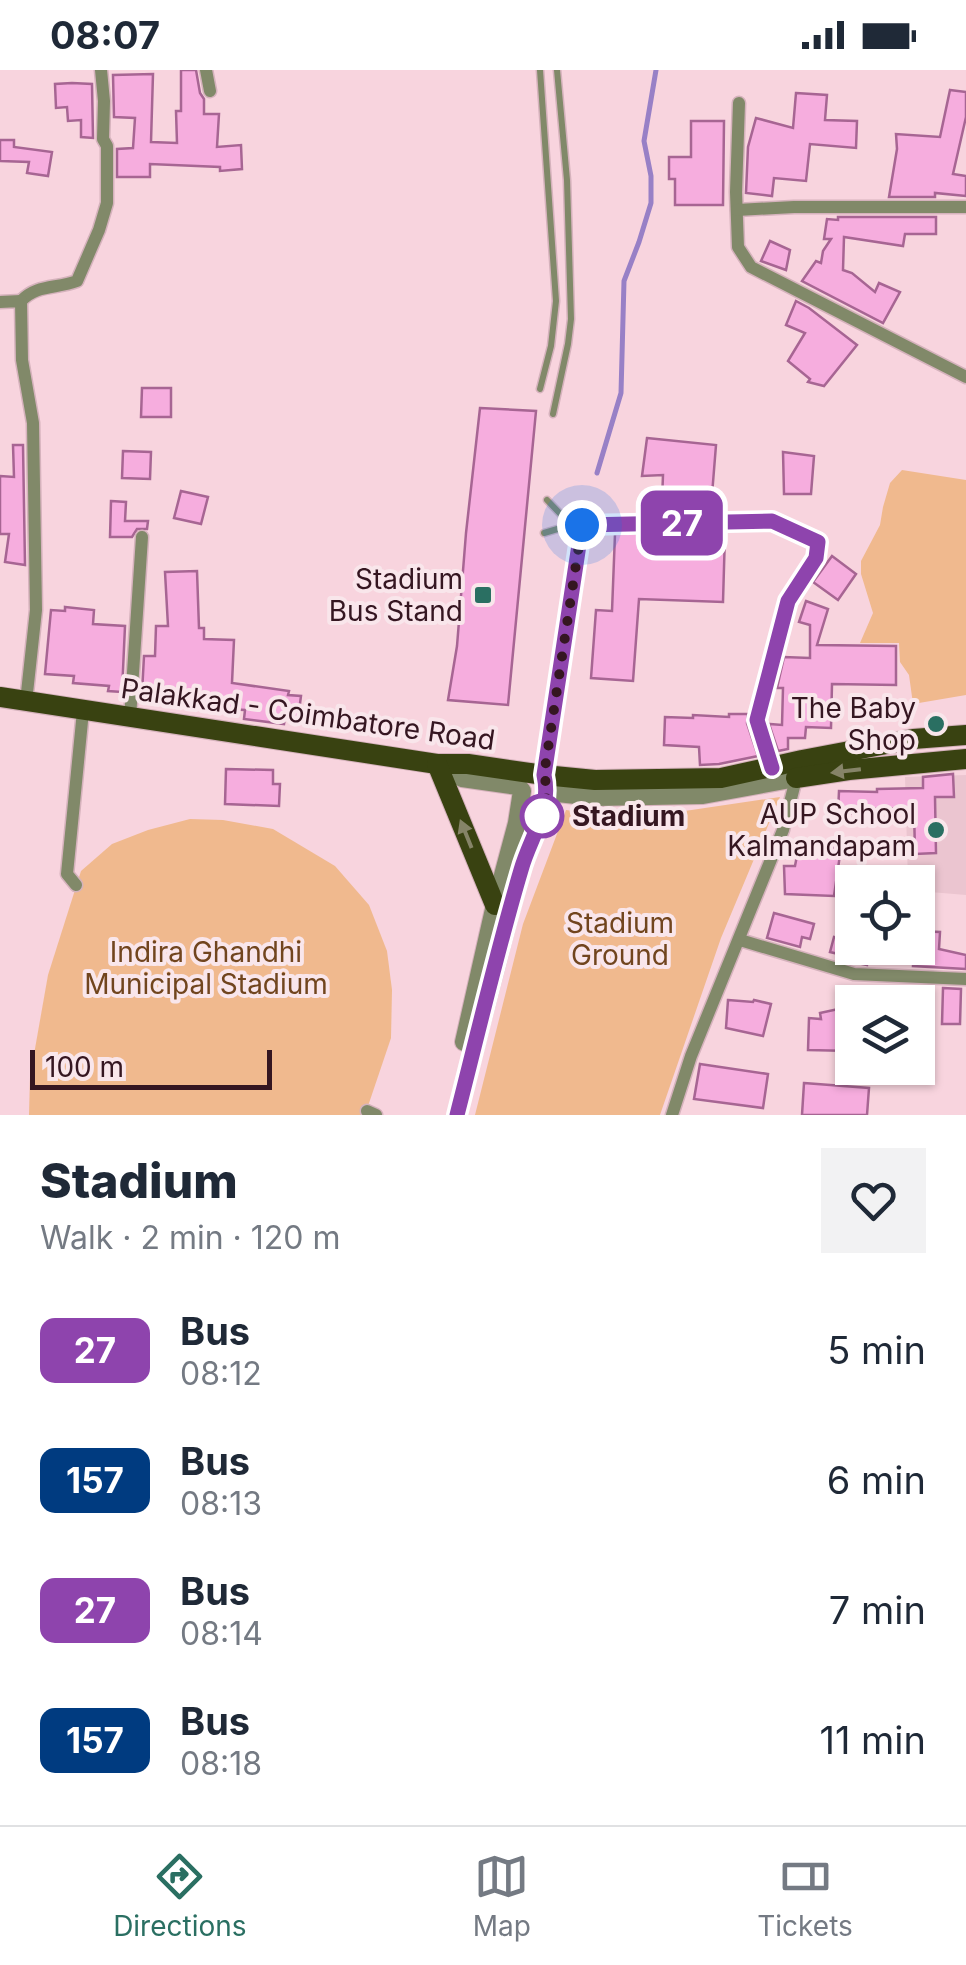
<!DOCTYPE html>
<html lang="en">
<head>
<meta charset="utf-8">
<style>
  body { margin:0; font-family:Inter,sans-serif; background:#f2f2f3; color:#1f2937; height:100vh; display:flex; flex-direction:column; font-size:38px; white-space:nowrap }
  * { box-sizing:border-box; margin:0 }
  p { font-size:32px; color:#747a83 }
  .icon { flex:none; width:55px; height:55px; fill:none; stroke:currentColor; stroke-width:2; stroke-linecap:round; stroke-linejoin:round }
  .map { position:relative; height:1045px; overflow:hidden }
  .panel { display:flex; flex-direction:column; background:#fff; flex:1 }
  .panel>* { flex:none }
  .badge { padding:0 20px; border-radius:15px; font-size:35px; line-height:65px }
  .fabs { position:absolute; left:835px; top:795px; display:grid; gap:20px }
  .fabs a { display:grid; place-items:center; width:100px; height:100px; border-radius:0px; background:#fff; box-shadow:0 2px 8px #0004; font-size:50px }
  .scale { position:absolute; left:30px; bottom:25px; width:242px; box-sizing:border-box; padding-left:10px; border:5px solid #351621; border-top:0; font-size:28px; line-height:35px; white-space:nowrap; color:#351621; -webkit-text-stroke:8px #f9e6eb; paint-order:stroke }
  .you { position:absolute; width:50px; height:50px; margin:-25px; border:8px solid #fff; border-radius:50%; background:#1a73e8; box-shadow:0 0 0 15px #1a73e833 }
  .map>.badge { position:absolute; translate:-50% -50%; box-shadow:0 0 0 5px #fff }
  .round { display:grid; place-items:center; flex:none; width:105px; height:105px; border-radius:0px; background:#f2f2f3 }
  .overview { display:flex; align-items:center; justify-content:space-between; height:170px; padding:0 40px }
  h1 { font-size:48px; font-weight:800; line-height:75px }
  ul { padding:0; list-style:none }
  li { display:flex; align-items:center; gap:30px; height:130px; padding:0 40px }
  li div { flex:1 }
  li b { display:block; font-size:38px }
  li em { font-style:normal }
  li .badge { min-width:110px; font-weight:700; text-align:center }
  .status { display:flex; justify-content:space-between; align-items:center; height:70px; padding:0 50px; background:#fff; direction:ltr }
  .status svg { height:28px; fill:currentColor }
  .tabs { display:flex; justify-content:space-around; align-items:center; height:140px; border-top:2px solid #e0e1e3; background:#fff; font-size:28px; color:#747a83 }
  .tabs a { display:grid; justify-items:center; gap:5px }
  .tabs .active { color:#2a6f62 }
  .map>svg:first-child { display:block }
</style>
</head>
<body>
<div class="status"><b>08:07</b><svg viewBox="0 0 49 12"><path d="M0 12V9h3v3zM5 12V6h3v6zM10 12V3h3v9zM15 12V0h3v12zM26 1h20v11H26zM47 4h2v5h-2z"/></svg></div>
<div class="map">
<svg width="966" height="1045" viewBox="0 0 966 1045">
  <rect width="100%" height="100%" fill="#f8d4de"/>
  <!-- built -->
  <polygon fill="#ebc5d0" points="966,705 966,825 918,821 918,812 908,812 905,707"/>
  <!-- green -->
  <g fill="#f0b98e">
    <polygon points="902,400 966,410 966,625 913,634 909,605 900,592 899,573 860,573 873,543 861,504 861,491 880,455 883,437 890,413"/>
    <polygon points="780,727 721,868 660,1045 475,1045 523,854 566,740 617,747 651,746"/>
    <polygon points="190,749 223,750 273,759 335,796 369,835 387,881 392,920 391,968 365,1045 29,1045 30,1007 48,905 81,801 112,774 148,760"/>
  </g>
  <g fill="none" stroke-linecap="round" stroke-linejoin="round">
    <!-- stream -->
    <polyline stroke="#9880c6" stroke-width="5" points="597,403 621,323 624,211 639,172 651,133 651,106 644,71 656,0"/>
  </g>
  <!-- building -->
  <g fill="#f6adde" stroke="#a76593" stroke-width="2.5">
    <polygon points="181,0 196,0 200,23 204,29 204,44 219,44 217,77 241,75 242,99 220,101 220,97 150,94 150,107 117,107 117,79 133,78 135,48 114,47 113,5 153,4 151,72 177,73 176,41 181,41"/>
    <polygon points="72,13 92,14 93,68 81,67 81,50 68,51 67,37 56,38 55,14"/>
    <polygon points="950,20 966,22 966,47 953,104 966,106 966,126 935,123 935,127 889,127 897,79 896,64 940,67"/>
    <polygon points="796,23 827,25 825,50 857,51 856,78 810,74 806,111 774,108 772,126 746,123 748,77 756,48 793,58"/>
    <polygon points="691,51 724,51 723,135 675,135 675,109 669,109 669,87 691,87"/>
    <polygon points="0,70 14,70 14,77 52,82 48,106 27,103 29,92 0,91"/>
    <polygon points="838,147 936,147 936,164 905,164 903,176 844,167 843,200 852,203 875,222 879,213 900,222 883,253 802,211 816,191 821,193 823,181 831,169 824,169 827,149 838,150"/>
    <polygon points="770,171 790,180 786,200 761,191"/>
    <polygon points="796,231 809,238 857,275 824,316 808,312 810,309 788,291 805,263 786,255"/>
    <polygon points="142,318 171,318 171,347 141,347"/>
    <polygon points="480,338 536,341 508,635 448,630 457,576 466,463"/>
    <polygon points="647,368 716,375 712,425 719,425 719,442 687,443 687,431 662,431 663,405 642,406"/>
    <polygon points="13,375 23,375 25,495 5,492 9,464 0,464 0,406 14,407"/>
    <polygon points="123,381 151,382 150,409 122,408"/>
    <polygon points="783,382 814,386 811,424 784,424"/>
    <polygon points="181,421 208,427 201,454 174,448"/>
    <polygon points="111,431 126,432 125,451 148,451 147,459 137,459 132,467 110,467"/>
    <polygon points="719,462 725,463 723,532 639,529 633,611 591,608 596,540 612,541 615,464"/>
    <polygon points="832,486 856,504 838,530 813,512"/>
    <polygon points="197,501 199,558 204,558 204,569 234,570 232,613 289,621 288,625 301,626 298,649 285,648 284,654 244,649 245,640 204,638 204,634 182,633 182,629 153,628 154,623 142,623 144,586 155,586 156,556 168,556 165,502"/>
    <polygon points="806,531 828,539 817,575 896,576 896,615 832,614 831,658 806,657 805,668 788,668 788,679 778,681 769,654 782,655 783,618 777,618 784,587 810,588 810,555 799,552"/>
    <polygon points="65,537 94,540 93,554 125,556 122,622 108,621 109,616 73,613 74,606 45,604 51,540 65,541"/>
    <polygon points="729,644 748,644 747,653 758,686 719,694 700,695 699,677 664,675 665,647 693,648 693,645 729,647"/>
    <polygon points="226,699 273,700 273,714 280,714 279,736 225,734"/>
    <polygon points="953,704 954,727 935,727 936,783 915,784 914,738 857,739 857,744 838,743 839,721 877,722 877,719 923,718 923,707"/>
    <polygon points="799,775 841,778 834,826 785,824 784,796 795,796"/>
    <polygon points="774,843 814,854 810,869 802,867 800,877 767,868"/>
    <polygon points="918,861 940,862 939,879 966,885 966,899 913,896 914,878 918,878"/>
    <polygon points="834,867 852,872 852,878 869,878 867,895 847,891 847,886 830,882"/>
    <polygon points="943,918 961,919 960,954 942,954"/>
    <polygon points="728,930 753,932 754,930 771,934 763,966 726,958"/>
    <polygon points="852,936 851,981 808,980 809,948 821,949 820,943"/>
    <polygon points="700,994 768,1004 763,1038 694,1029"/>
    <polygon points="804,1013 869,1018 867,1045 802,1045"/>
  </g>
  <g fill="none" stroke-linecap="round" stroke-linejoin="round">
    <defs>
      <g id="service">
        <polyline points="540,0 556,231 551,276 540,319"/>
        <polyline points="553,344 568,274 571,249 567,110 557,0"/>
        <polyline points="544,463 571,455 547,430"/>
      </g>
      <g id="minor">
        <polyline points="206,0 210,21"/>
        <polyline points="739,33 736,122 738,177 751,197 966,307"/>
        <polyline points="737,140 794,137 966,137"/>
        <path d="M21,231C37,214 56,219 77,211L99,160L107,133V76L103,69L104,31L101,0"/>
        <polyline points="0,232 21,231 22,290 33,353 36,540 26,632"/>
        <polyline points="571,455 772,451 818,472 815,488 788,531 757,650 772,697"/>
        <polyline points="130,648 142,467"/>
        <polyline points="544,705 582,455"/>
        <polyline points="76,815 67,804 83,641"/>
        <polyline points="740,870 854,904 966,909"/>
        <polyline points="367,1041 376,1045"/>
        <polyline points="672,1045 691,986 783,760 797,705"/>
      </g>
      <g id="tertiary">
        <polyline points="437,694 462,708 518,716 522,721 517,753 495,835 464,972"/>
        <polyline points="457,1045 522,795 542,746 548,722 595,727 703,725 796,708"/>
      </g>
      <g id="primary">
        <polyline points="0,627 437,694 468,694 544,705 595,710 721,708 802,690 913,669 966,665"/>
        <polyline points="437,694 495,835"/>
        <polyline points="796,708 849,700 966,689"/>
      </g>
    </defs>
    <!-- service casing -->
    <use href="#service" stroke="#d5b2bc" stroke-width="9"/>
    <!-- minor casing -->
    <use href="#minor" stroke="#d5b2bc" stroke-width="15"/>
    <!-- tertiary casing -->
    <use href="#tertiary" stroke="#d5b2bc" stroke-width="20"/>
    <!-- primary casing -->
    <use href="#primary" stroke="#d5b2bc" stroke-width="22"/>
    <!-- service -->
    <use href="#service" stroke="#818969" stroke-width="6"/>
    <!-- minor -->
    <use href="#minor" stroke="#818969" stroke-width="12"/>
    <!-- tertiary -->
    <use href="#tertiary" stroke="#818969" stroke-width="18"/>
    <!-- primary -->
    <use href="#primary" stroke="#394211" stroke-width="20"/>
  </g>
  <!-- one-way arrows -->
  <defs><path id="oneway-solid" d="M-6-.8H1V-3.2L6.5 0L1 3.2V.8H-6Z" transform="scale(2.5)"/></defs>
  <g fill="#868468">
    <use href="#oneway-solid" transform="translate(846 701) rotate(173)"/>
    <use href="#oneway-solid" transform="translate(466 764) rotate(-112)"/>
  </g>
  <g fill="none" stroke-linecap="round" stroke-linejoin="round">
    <defs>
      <path id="line" d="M457,1045C478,963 497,881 521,800C530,767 552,741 544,705L582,455L772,451L818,472L816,488L788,531L757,650L772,698"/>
    </defs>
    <!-- line casing -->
    <use href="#line" stroke="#fff" stroke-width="22"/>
    <!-- line -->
    <use href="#line" stroke="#8e44ad" stroke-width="15"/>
    <!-- walk -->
    <polyline stroke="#351621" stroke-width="10" stroke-dasharray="0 18" points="542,746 548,722 544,705 582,455"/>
  </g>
  <!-- markers -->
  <g fill="#2a6f62" stroke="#f9e6eb" stroke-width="4">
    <rect x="473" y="515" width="20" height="20" rx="5"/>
    <circle cx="936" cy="654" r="10"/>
    <circle cx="936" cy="760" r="10"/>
  </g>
  <circle fill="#fff" stroke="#8e44ad" stroke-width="5" cx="542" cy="746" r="20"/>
  <g text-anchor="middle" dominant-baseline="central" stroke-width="8" stroke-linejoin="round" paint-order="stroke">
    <!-- poi labels -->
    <g font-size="28" fill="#351621" stroke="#f9e6eb" text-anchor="end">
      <text x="463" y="509">Stadium<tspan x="463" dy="32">Bus Stand</tspan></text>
      <text x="916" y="638">The Baby<tspan x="916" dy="32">Shop</tspan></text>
      <text x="916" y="744">AUP School<tspan x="916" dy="32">Kalmandapam</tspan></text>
    </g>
    <!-- street labels -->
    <g font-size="28" fill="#351621" stroke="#f9e6eb">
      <text transform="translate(308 644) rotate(8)">Palakkad - Coimbatore Road</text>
    </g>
    <!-- stop labels -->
    <g font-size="28" font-weight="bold" fill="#351621" stroke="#f9e6eb" text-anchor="start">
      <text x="572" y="746">Stadium</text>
    </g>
    <!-- park labels -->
    <g font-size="28" fill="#71451e" stroke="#f9e6eb">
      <text x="620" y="853">Stadium<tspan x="620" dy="32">Ground</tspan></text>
      <text x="206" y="882">Indira Ghandhi<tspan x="206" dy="32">Municipal Stadium</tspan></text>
    </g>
  </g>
</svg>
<div class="fabs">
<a><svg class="icon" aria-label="locate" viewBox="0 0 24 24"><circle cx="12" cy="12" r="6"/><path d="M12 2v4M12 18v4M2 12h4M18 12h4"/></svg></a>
<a><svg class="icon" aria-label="layers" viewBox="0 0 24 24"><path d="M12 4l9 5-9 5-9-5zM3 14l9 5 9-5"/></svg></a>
</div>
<div class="scale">100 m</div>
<div class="you" style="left:582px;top:455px"></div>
<b class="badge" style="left:682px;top:453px;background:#8e44ad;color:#fff">27</b>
</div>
<section class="panel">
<div class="overview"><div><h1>Stadium</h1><p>Walk · 2 min · 120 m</p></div><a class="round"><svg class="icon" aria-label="heart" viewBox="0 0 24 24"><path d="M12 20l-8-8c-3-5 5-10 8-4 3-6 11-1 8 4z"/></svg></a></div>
<ul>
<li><span class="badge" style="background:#8e44ad;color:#fff">27</span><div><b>Bus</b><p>08:12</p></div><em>5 min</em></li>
<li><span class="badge" style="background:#003b80;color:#fff">157</span><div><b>Bus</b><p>08:13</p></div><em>6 min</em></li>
<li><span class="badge" style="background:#8e44ad;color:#fff">27</span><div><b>Bus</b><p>08:14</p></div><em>7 min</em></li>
<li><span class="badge" style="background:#003b80;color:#fff">157</span><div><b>Bus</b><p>08:18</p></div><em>11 min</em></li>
</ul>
</section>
<nav class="tabs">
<a class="active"><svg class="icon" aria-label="directions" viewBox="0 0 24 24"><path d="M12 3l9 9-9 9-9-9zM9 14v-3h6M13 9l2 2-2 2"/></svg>Directions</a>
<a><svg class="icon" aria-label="map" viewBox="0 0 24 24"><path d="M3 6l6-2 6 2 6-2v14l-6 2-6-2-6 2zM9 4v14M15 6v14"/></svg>Map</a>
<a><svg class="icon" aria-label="tickets" viewBox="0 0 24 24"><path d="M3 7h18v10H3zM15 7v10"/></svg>Tickets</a>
</nav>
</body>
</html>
